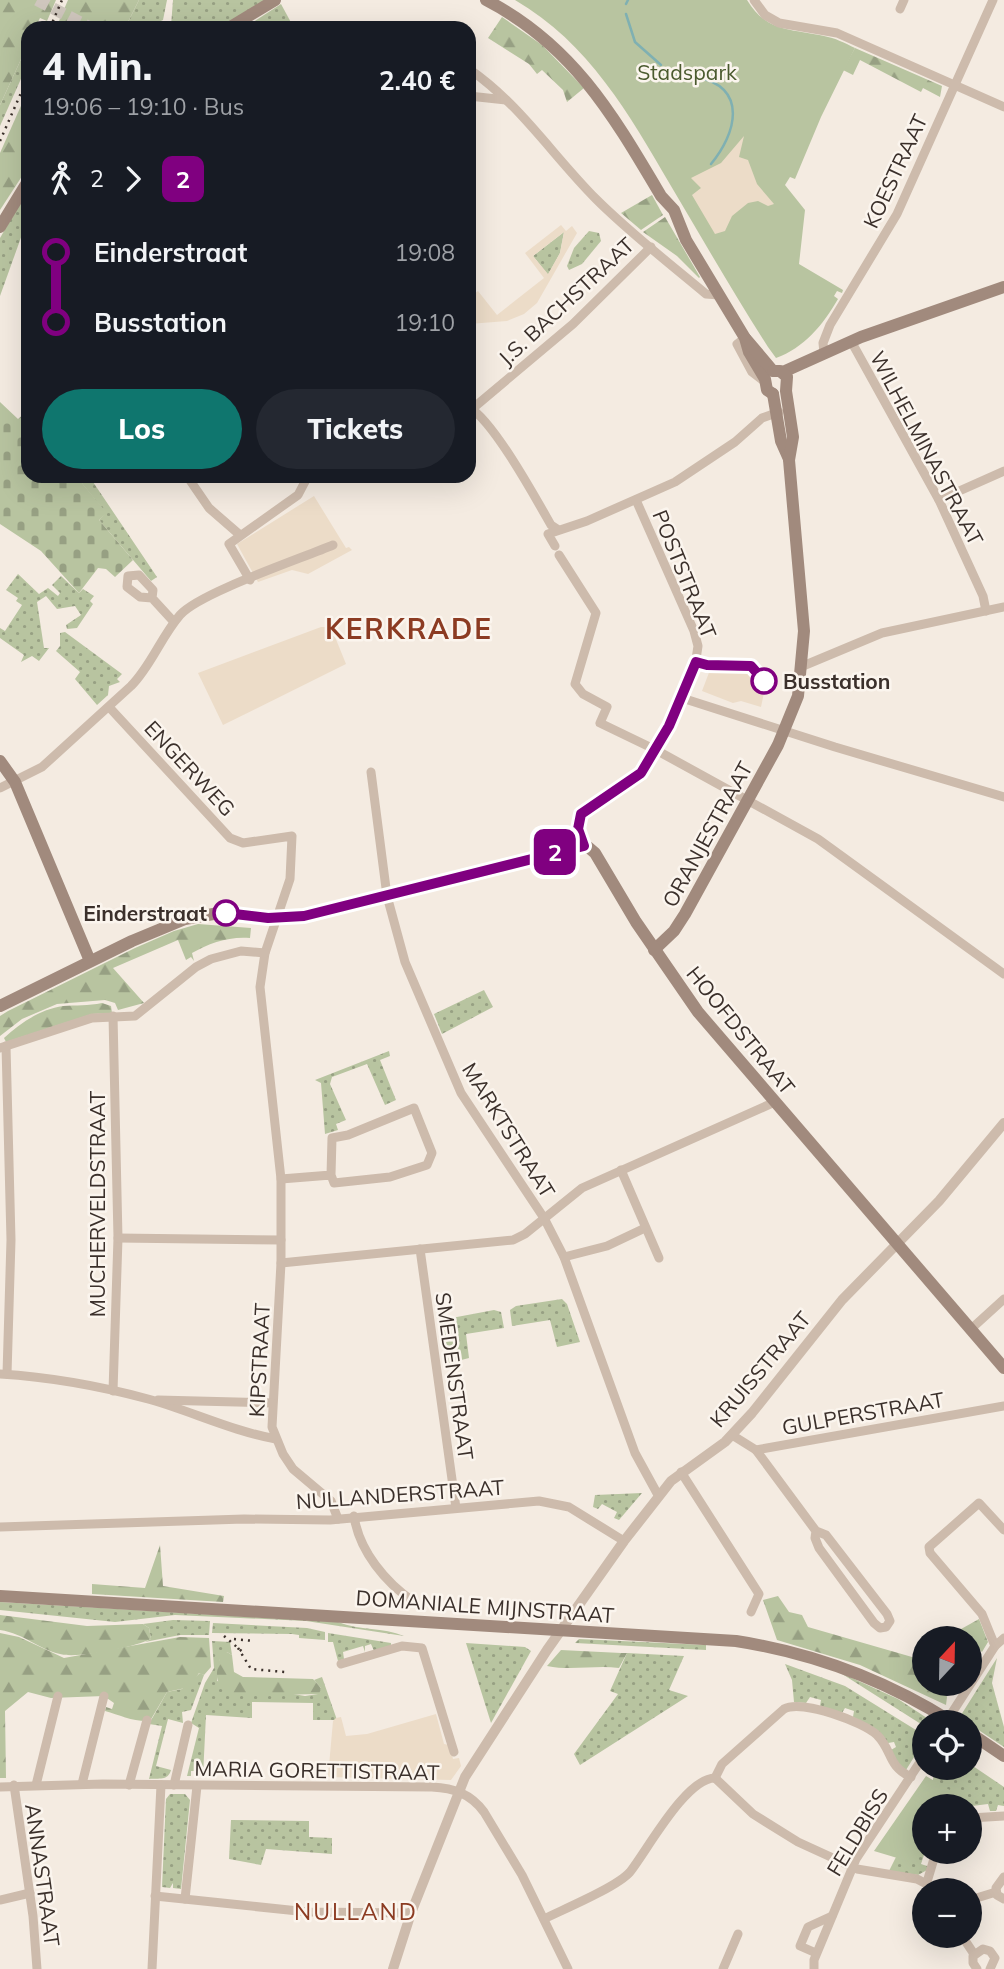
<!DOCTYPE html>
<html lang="de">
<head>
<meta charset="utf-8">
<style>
  body { margin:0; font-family:Mulish,sans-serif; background:#242831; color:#f1f3f6; height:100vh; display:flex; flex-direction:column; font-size:26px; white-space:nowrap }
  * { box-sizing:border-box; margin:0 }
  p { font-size:23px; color:#9ea1a6 }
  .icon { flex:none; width:38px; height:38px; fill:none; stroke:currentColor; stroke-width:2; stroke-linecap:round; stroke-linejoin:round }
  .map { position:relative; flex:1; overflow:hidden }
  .sheet { position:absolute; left:21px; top:21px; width:455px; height:462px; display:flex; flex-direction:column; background:#171b24; border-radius:21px; box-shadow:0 7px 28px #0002 }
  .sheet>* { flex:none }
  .badge { padding:0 14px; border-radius:10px; font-size:24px; line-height:46px }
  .needle { width:46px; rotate:22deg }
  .fabs { position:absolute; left:912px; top:1626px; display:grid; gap:14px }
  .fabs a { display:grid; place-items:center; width:70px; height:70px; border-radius:50%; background:#171b24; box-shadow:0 7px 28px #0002; font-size:35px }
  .map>.badge { position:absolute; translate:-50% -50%; box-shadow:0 0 0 4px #fff }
  .legs { display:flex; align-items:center; gap:10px; height:77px; padding:0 21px; font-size:23px }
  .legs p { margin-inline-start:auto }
  .headline { display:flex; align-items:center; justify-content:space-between; height:119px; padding:0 21px }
  h1 { font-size:38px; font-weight:800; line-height:52px }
  .cta { display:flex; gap:14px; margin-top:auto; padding:14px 21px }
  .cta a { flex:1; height:80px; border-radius:42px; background:#0f766e; color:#fff; font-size:28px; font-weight:800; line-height:80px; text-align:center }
  .cta a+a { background:#242831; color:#f1f3f6 }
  ul { padding:0 21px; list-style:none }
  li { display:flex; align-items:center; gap:24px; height:70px; font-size:26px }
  li i { display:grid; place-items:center; width:10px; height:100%; margin:0 9px; background:currentColor }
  li i::after { content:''; width:18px; height:18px; margin:-9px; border:5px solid; border-radius:50%; background:#171b24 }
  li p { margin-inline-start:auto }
  li:first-child i { background:linear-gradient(#0000 50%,currentColor 0) }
  li:last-child i { background:linear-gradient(currentColor 50%,#0000 0) }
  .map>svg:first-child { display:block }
</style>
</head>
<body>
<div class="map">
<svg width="1004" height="1969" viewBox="0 0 1004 1969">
  <defs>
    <pattern id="grass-dots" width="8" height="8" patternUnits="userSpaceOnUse" patternTransform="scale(1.75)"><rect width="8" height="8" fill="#b8c4a0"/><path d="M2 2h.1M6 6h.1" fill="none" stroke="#97a083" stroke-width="1.8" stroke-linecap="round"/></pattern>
    <pattern id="forest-firs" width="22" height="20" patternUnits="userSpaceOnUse" patternTransform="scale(1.75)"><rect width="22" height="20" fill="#b8c4a0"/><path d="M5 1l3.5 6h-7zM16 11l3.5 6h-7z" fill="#97a083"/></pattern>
    <pattern id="cemetery-stones" width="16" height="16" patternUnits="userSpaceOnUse" patternTransform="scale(1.75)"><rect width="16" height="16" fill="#b8c4a0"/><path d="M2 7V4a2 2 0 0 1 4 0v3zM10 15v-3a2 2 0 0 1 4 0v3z" fill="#97a083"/></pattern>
  </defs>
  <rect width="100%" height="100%" fill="#f4ebe1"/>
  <!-- grass -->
  <g fill="url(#grass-dots)">
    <polygon points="139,0 167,0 163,20 146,28 125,28"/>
    <polygon points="173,0 265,0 219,28 171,26"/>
    <polygon points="281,4 294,28 244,28"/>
    <polygon points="28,44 28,63 0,126 0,105"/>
    <polygon points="28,190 28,218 0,296 0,238"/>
    <polygon points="589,231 599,233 601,241 582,264 569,270 567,266 574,248"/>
    <polygon points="564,232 560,253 548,275 533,256"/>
    <polygon points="76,476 89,476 157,577 151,581 99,520 106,513"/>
    <polygon points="18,574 39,594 48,588 58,596 60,593 52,585 61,576 79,593 83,589 94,596 90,601 93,604 77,628 67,629 66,625 81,615 75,606 57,609 46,596 37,602 44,648 49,648 39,661 32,656 21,662 24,655 0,638 0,628 5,631 22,605 16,601 18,598 6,590 0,598"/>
    <polygon points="65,632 122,674 117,679 120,682 109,686 108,695 97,705 75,679 80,672 56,651 60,646 60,633"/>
    <polygon points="484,990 493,1007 442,1034 434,1014"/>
    <polygon points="389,1051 390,1056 380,1060 396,1100 385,1105 367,1064 332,1077 330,1084 346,1120 336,1124 338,1130 325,1134 321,1083 315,1080"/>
    <polygon points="562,1299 567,1304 580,1342 557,1347 550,1320 512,1326 510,1310 516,1306"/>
    <polygon points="494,1310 501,1312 504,1328 466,1334 469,1358 446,1364 441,1320"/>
    <polygon points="642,1493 619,1520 614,1518 617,1512 602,1504 598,1509 593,1507 595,1495"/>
    <path d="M0,1602L338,1622C360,1631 383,1627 404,1636L306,1621L175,1615L115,1622L0,1610Z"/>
    <polygon points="173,1620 210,1621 209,1635 180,1635 145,1642 151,1639 149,1628 143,1624"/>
    <polygon points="213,1623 307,1628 325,1632 325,1640 299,1638 299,1635 292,1634 212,1633"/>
    <polygon points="328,1633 391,1643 391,1646 374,1651 371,1644 365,1646 365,1652 363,1646 343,1652 344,1659 338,1661 333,1642 328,1642"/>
    <polygon points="579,1639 706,1645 706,1650 575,1643"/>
    <polygon points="212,1641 230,1642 232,1655 227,1652 220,1659 217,1681 305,1696 318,1694 321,1688 314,1680 322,1677 337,1720 313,1720 313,1703 252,1702 252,1718 206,1715 203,1776 196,1776 196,1771 191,1771 191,1776 187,1776 199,1728 191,1723 205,1683 214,1668"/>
    <polygon points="466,1643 525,1647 531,1651 491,1723"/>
    <polygon points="627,1653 684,1656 669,1690 688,1696 580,1765 574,1754 618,1694 610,1691"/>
    <polygon points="997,1658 992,1683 1004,1727 1004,1747 962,1719 961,1715"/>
    <polygon points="785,1664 845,1686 924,1735 924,1741 906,1770 900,1768 891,1750 896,1747 894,1742 888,1743 853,1717 854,1711 845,1708 842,1713 820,1706 821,1700 810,1697 806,1703 794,1702 792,1680"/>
    <polygon points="839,1672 898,1699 933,1722 924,1722 924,1726"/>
    <path d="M200,1673L204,1675L191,1710L182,1712L183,1723L168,1719L156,1766L171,1770C168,1781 159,1778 149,1779L162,1726L149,1724L167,1692L182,1689Z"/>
    <polygon points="970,1764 1004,1787 1004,1806 998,1805 996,1811 990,1811 988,1804 972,1806 970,1814 970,1806 924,1806 925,1852 921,1864 927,1866 927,1870 918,1875 889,1871 932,1785 935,1768 970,1768"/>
    <polygon points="170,1794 185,1794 190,1800 181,1889 173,1888 173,1883 170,1888 162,1887 166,1799"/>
    <polygon points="231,1820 309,1821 309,1837 332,1838 332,1854 266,1849 261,1865 229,1859"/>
  </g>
  <!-- forest -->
  <g fill="url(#forest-firs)">
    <polygon points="0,0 56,0 47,21 40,18 35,28 28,28 28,44 0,105"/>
    <polygon points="68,0 139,0 125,28 56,28"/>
    <polygon points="502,17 542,45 584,88 567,102 563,90 542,70 537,74 529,64 488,38"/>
    <polygon points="855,48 942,86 940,97 923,88 921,92 860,60 853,75 843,70"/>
    <polygon points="28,90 28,167 0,210 0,153"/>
    <polygon points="652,195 663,215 641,230 621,213"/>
    <polygon points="665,217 700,277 699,278 677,256 643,232"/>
    <path d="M198,924L251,928L250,938C230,936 209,943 192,953L194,961L191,957L186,960L178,940L113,968L144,1003L118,1010L115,1003L105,1000L57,1004L22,1019L0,1036V1016L8,1011L135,948L174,931Z"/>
    <path d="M102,1003L111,1006L112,1013L92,1014L6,1042L4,1038C20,1023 41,1009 63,1006C76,1005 88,1006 102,1003Z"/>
    <polygon points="160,1545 163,1586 224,1596 223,1602 92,1594 92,1584 145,1588"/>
    <polygon points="778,1596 789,1612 802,1615 808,1627 919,1659 924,1657 924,1684 942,1684 947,1697 946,1705 860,1665 777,1640 763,1600"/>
    <path d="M0,1615L87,1626L143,1624L149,1628L151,1639C135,1647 77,1659 60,1654C38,1649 25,1634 0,1630Z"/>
    <polygon points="979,1619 988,1642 982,1652 962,1635 945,1638"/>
    <path d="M0,1633L19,1637L64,1658L180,1637L209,1638L211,1667L204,1675L199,1673L190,1687L167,1692L150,1721C133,1722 120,1715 105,1711L106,1707L112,1709L114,1703L104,1696L51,1698L28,1692L5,1711L6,1778H0Z"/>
    <path d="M561,1650L621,1653H627L619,1668C595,1665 571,1671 547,1666Z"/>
    <path d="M227,1652L232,1655L234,1672L243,1677L313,1679L321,1688L319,1694L231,1696C213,1686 215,1670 222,1653Z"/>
  </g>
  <!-- cemetery -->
  <polygon fill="url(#cemetery-stones)" points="0,402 18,419 25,413 28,416 28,476 76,476 107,513 99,520 133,560 115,577 106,569 98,568 79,593 41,551 0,524"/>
  <!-- park -->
  <g fill="#b8c4a0">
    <path d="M515,0H747C766,32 791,29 824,36C835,38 845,43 855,48L821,117L795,179L790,177L785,185L805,210L799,264L843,290L842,293L837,291L834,296L838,299C823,325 804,348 776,358L768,347C734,294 703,240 671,186C629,114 589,43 515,0Z"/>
    <polygon points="926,1776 965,1799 955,1806 924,1806 924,1840 914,1863 874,1851"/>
  </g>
  <!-- plaza -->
  <g fill="#ecdcc8" fill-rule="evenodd">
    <polygon points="744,136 739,157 748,160 757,184 774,204 768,206 758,201 748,203 732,216 725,231 715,234 692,195 701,188 691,178 721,163"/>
    <path d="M561,225L566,231L572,226L577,233L537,303L524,314L507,321L469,324V298L478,291L497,315L544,278L525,253ZM564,232L560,253L548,274L533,256Z"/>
    <polygon points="314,496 346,548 349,547 352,550 308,574 292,570 258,582 237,544"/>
    <polygon points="321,627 331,627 346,664 223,725 198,673"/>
    <polygon points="710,670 751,671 765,688 761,707 741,701 733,703 702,691"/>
    <polygon points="436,1714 444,1744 449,1745 453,1759 459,1758 461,1766 451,1780 328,1777 333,1721 336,1718 341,1717 346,1736 367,1734"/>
  </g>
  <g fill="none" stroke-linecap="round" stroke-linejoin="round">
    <!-- stream -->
    <g stroke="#7fb0b2" stroke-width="2.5">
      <polyline points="626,4 628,0"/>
      <polyline points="626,14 635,42 661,65"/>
      <path d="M665,74C674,79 687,75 697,77C749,88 736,134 711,164"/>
    </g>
    <!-- secondary-tunnel -->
    <polyline stroke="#cfc6bd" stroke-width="12" stroke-dasharray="12 6" stroke-linecap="butt" points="37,0 91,28"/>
    <!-- minor -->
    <g stroke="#cdbbac" stroke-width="9">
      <polyline points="754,0 765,15 779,23 837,33 1004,107"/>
      <polyline points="900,9 904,0"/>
      <path d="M469,69C520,104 553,156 596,199C630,233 669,263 706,294L719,295"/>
      <polyline points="469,96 506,100"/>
      <polyline points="745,338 737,344 752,372 765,382"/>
      <polyline points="851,341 939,500 983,596 986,611"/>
      <polyline points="824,353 823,343 830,325 897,214 993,0"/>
      <path d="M469,407C494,422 535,497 551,525L557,529"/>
      <polyline points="472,409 573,324 651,247"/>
      <polyline points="187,476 209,508 240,535"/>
      <polyline points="939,500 1004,471"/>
      <polyline points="555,546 548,534 587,521 675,482 735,442 762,418 779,412"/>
      <polyline points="559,555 596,613 575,684 583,694 607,707 600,723 656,750 818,839 1004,974"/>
      <polyline points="250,580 229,544 298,495 308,476"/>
      <polyline points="152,598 140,597 127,587 128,576 139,575 153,590 152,598 174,622"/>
      <polyline points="803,666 882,633 1004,607"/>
      <polyline points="682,698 835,747 1004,797"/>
      <polyline points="109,707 230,838 243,843 292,836 290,879 265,953 260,987 281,1179 281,1263 272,1427 283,1454 293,1469 331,1501 338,1519"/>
      <polyline points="371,772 387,896 405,962 461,1093 544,1218 564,1257 635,1453 658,1495"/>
      <path d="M0,788L42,767L131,686C151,666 161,637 180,615C199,593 300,559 333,545"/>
      <polyline points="584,846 578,829 581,814 635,779 648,762 669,726 695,666 698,646 694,631 636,500"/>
      <polyline points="113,1016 118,1238 113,1391"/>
      <polyline points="6,1046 11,1240 7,1374"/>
      <polyline points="0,1048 92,1018 135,1016 196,967 211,959 241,951 265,953"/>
      <polyline points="621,1170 659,1258"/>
      <polyline points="281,1179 331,1175 334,1183 390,1177 427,1165 432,1153 414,1108 348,1135 332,1138 331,1175"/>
      <polyline points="118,1238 281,1240"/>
      <polyline points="420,1249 456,1508"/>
      <polyline points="564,1257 607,1246 645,1228"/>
      <polyline points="281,1263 513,1240 525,1234 582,1188 775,1102"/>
      <polyline points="971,1329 1004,1299"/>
      <path d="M0,1374C49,1377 100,1386 148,1399C191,1411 232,1431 276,1439"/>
      <polyline points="158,1400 272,1403"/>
      <polyline points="732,1435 756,1450 1004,1406"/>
      <polyline points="756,1450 816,1531 826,1535 887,1614 890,1621 886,1627 880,1628 874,1623 819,1548 815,1538 816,1531"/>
      <polyline points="681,1472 759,1594 751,1612"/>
      <path d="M354,1516C359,1551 386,1583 414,1602"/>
      <polyline points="0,1527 244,1519 330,1520 539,1501 569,1507 624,1541"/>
      <polyline points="995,1646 982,1614 930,1553 929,1547 979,1503 1004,1530"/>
      <polyline points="341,1664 402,1646 422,1648 454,1752"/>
      <polyline points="946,1722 995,1646 1004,1638"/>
      <polyline points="715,1778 753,1814 798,1842 857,1869 917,1879 938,1890"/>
      <path d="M715,1778L722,1764L784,1709C802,1699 863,1722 877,1735C893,1751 887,1766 911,1777"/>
      <polyline points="82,1784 104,1696"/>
      <polyline points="14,1785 33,1916 37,1969"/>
      <polyline points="36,1785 58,1696"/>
      <polyline points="129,1785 147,1720"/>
      <polyline points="174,1785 188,1725"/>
      <path d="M0,1787L103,1784L432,1787C454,1788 471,1794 484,1812L522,1875L568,1969"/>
      <polyline points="970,1818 1004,1816"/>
      <polyline points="1004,1877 996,1888 997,1895 1004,1899"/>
      <polyline points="927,1882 936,1852"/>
      <polyline points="155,1896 308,1912 411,1913"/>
      <polyline points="185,1899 197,1786"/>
      <polyline points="0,1900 30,1893"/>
      <polyline points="970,1900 996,1892"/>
      <path d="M544,1919C564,1909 617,1887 630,1872C648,1849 686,1778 715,1778"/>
      <polyline points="962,1936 974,1954"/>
      <polyline points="816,1953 800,1946 808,1927 832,1916"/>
      <polyline points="152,1969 161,1785"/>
      <polyline points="723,1969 738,1934"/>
      <polyline points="814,1969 814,1960 856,1859 924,1756"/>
      <polyline points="977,1969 973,1963 973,1956 983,1949 990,1951 995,1958 990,1969"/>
    </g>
    <!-- tertiary -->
    <polyline stroke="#cdbbac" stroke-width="10" points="393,1969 411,1913 465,1777 547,1650 624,1541 671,1481 725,1442 752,1413 842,1300 939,1201 1004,1123"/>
    <!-- secondary -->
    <g stroke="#a18a7d" stroke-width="12">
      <path d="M486,0C573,45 613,115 661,196L674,210L686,240L745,338L749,352L765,379L767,390L773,394"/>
      <polyline points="229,28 275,0"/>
      <polyline points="0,227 28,181"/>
      <polyline points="746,339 773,371"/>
      <polyline points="783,372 861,337 1004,287"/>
      <polyline points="773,394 781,441 789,459"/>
      <polyline points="0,761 15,782 90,961"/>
      <polyline points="654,950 674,931 685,914 778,745 798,696 804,631 789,460 793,437 786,391 787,377 780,371 773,371"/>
      <polyline points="0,1006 132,941 185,919 219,913 268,918 305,916 566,849 588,847 595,853 636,922 698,1012 1004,1368"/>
      <path d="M0,1596L736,1641C814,1653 884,1679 952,1722"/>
      <polyline points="970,1733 1004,1756"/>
    </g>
    <!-- rail -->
    <g stroke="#3b302b" stroke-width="2.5" stroke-dasharray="2 5" stroke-linecap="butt">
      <polyline points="50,28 62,0"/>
      <polyline points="0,141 28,77"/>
      <polyline points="224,1636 245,1654"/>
      <polyline points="234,1639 254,1641"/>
      <polyline points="238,1648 251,1669 285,1672"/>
    </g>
  </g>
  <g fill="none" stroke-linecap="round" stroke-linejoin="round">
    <defs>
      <polyline id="line-1" points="226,913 268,918 304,916 584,846 578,829 581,814 641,773 669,726 696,662 707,665 751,666 764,681"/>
    </defs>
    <!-- line-1 casing -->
    <use href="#line-1" stroke="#fff" stroke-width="16"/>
    <!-- line-1 -->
    <use href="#line-1" stroke="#800080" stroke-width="10"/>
  </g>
  <!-- markers -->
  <g fill="#fff" stroke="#800080" stroke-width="3.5">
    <circle cx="764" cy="681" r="12"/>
    <circle cx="226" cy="913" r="12"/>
  </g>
  <g text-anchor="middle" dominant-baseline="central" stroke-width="5" stroke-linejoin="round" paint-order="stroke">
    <!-- park labels -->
    <g font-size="21" fill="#4a5a2e" stroke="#fbf5ee">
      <text x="687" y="72">Stadspark</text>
    </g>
    <!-- street labels -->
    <g font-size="21" fill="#3b302b" stroke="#fbf5ee">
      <text transform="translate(895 171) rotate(-65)">KOESTRAAT</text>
      <text transform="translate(566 301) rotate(-43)">J.S. BACHSTRAAT</text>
      <text transform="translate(927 448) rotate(62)">WILHELMINASTRAAT</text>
      <text transform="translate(685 574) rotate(68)">POSTSTRAAT</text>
      <text transform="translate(190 768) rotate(47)">ENGERWEG</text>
      <text transform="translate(707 834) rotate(-61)">ORANJESTRAAT</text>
      <text transform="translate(741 1030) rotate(51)">HOOFDSTRAAT</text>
      <text transform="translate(509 1130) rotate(58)">MARKTSTRAAT</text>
      <text transform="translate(97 1204) rotate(-90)">MUCHERVELDSTRAAT</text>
      <text transform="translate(259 1360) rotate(-87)">KIPSTRAAT</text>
      <text transform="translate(760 1369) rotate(-50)">KRUISSTRAAT</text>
      <text transform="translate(455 1376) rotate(82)">SMEDENSTRAAT</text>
      <text transform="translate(863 1413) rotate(-10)">GULPERSTRAAT</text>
      <text transform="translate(400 1494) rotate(-4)">NULLANDERSTRAAT</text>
      <text transform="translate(485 1606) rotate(4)">DOMANIALE MIJNSTRAAT</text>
      <text transform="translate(317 1770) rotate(1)">MARIA GORETTISTRAAT</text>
      <text transform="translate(857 1832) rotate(-59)">FELDBISS</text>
      <text transform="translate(43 1875) rotate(82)">ANNASTRAAT</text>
    </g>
    <!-- stop labels -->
    <g font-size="21" font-weight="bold" fill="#3b302b" stroke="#fbf5ee" text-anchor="start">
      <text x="783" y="681">Busstation</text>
      <text x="207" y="913" text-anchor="end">Einderstraat</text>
    </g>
    <!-- neighbourhood labels -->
    <g font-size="23" letter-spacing="2" fill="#8c3b22" stroke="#fbf5ee">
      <text x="356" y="1911">NULLAND</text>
    </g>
    <!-- district labels -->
    <g font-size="28" font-weight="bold" letter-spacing="2" fill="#8c3b22" stroke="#fbf5ee">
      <text x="409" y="628">KERKRADE</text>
    </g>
  </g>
</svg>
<div class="fabs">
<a><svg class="needle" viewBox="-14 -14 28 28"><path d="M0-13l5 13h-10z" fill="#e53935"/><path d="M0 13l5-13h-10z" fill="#9ea1a6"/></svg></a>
<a><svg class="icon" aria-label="locate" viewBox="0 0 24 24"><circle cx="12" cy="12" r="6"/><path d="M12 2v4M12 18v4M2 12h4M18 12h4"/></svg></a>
<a>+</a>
<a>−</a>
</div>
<b class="badge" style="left:555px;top:852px;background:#800080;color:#fff">2</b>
<section class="sheet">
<div class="headline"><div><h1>4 Min.</h1><p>19:06 – 19:10 · Bus</p></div><b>2.40 €</b></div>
<div class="legs"><svg class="icon" aria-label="walk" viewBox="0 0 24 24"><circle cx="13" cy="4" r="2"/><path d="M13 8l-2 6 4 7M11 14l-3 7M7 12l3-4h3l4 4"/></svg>2<svg class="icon" aria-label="forward" viewBox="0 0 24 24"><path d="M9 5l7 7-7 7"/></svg><b class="badge" style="background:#800080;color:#fff">2</b></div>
<ul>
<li><i style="color:#800080"></i><b>Einderstraat</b><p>19:08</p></li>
<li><i style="color:#800080"></i><b>Busstation</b><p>19:10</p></li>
</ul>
<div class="cta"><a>Los</a><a>Tickets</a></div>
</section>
</div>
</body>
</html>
